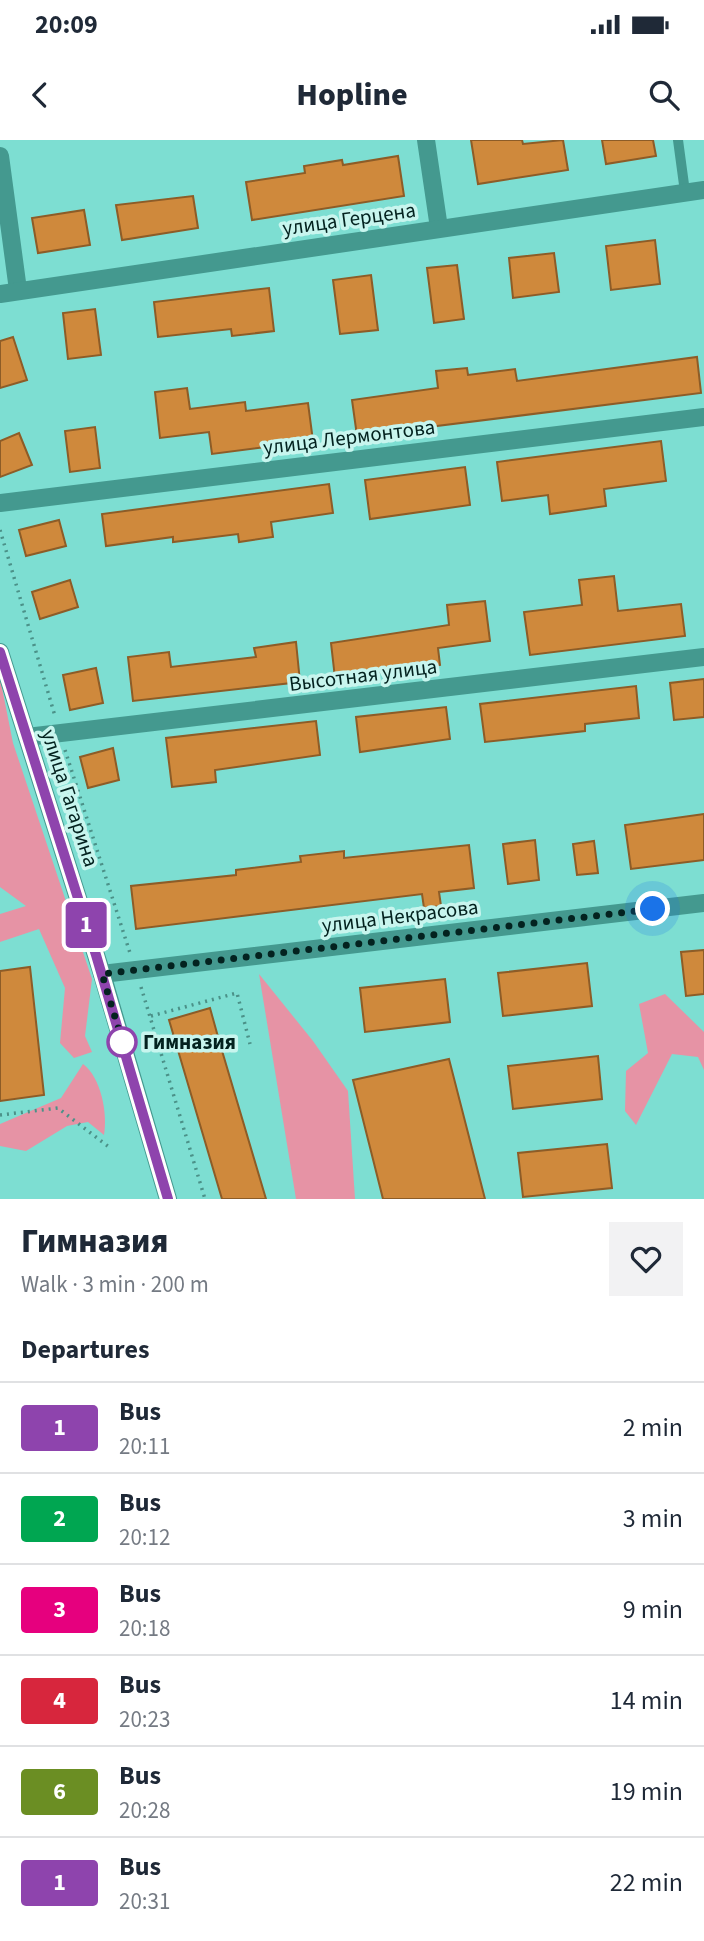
<!DOCTYPE html>
<html lang="en">
<head>
<meta charset="utf-8">
<style>
  body { margin:0; font-family:"Source Sans 3",sans-serif; background:#f2f2f3; color:#1f2937; height:100vh; display:flex; flex-direction:column; font-size:26px; white-space:nowrap }
  * { box-sizing:border-box; margin:0 }
  p { font-size:23px; color:#747a83 }
  .icon { flex:none; width:38px; height:38px; fill:none; stroke:currentColor; stroke-width:2; stroke-linecap:round; stroke-linejoin:round }
  .map { position:relative; height:1059px; overflow:hidden }
  .side { display:flex; flex-direction:column; background:#fff; flex:1 }
  .side>* { flex:none }
  .badge { padding:0 14px; border-radius:5px; font-size:24px; line-height:46px }
  .you { position:absolute; width:35px; height:35px; margin:-18px; border:5px solid #fff; border-radius:50%; background:#1a73e8; box-shadow:0 0 0 10px #1a73e833 }
  .map>.badge { position:absolute; translate:-50% -50%; box-shadow:0 0 0 4px #fff }
  h2 { padding:0 21px; font-size:26px; line-height:63px }
  .round { display:grid; place-items:center; flex:none; width:74px; height:74px; border-radius:0px; background:#f2f2f3 }
  .head { display:flex; align-items:center; justify-content:space-between; height:119px; padding:0 21px }
  h1 { font-size:33px; font-weight:800; line-height:52px }
  ul { padding:0; list-style:none }
  li { display:flex; align-items:center; gap:21px; height:91px; padding:0 21px; border-top:2px solid #e0e1e3 }
  li div { flex:1 }
  li b { display:block; font-size:26px }
  li em { font-style:normal }
  li .badge { min-width:77px; font-weight:700; text-align:center }
  .status { display:flex; justify-content:space-between; align-items:center; height:49px; padding:0 35px; background:#fff; direction:ltr }
  .status svg { height:19px; fill:currentColor }
  header { display:flex; justify-content:space-between; align-items:center; height:91px; padding:0 21px; background:#fff; font-size:32px; font-weight:800 }
  .map>svg:first-child { display:block }
</style>
</head>
<body>
<div class="status"><b>20:09</b><svg viewBox="0 0 49 12"><path d="M0 12V9h3v3zM5 12V6h3v6zM10 12V3h3v9zM15 12V0h3v12zM26 1h20v11H26zM47 4h2v5h-2z"/></svg></div>
<header><svg class="icon" aria-label="back" viewBox="0 0 24 24"><path d="M15 5l-7 7 7 7"/></svg>Hopline<svg class="icon" aria-label="search" viewBox="0 0 24 24"><circle cx="10" cy="10" r="6"/><path d="M15 15l6 6"/></svg></header>
<div class="map">
<svg width="704" height="1059" viewBox="0 0 704 1059">
  <rect width="100%" height="100%" fill="#7dded2"/>
  <!-- green -->
  <g fill="#e693a5">
    <polygon points="0,538 13,603 92,839 85,896 92,912 74,918 60,903 65,848 39,789 0,802 0,774 26,766 0,747"/>
    <polygon points="259,834 313,901 348,951 355,1059 296,1059"/>
    <polygon points="665,854 704,892 704,930 698,917 672,914 636,985 625,971 626,931 648,913 639,864"/>
    <path d="M83,924C101,937 108,974 104,995L88,982L67,986L26,1011L0,1006V984L61,958Z"/>
  </g>
  <!-- building -->
  <g fill="#cf893c" stroke="#8d5c27" stroke-width="2">
    <polygon points="471,0 522,0 523,4 563,0 568,30 478,44"/>
    <polygon points="602,0 653,0 656,16 606,24"/>
    <polygon points="398,16 404,56 252,80 246,42 305,33 304,26 342,20 343,25"/>
    <polygon points="193,56 198,88 122,100 116,65"/>
    <polygon points="84,70 90,105 38,113 32,78"/>
    <polygon points="655,100 660,144 611,150 606,106"/>
    <polygon points="554,113 559,152 513,158 509,118"/>
    <polygon points="457,125 464,179 434,183 427,128"/>
    <polygon points="371,135 378,190 340,194 333,140"/>
    <polygon points="269,148 274,191 232,196 231,189 158,197 154,162"/>
    <polygon points="95,169 101,215 68,219 63,173"/>
    <polygon points="13,197 27,240 0,248 0,201"/>
    <polygon points="697,217 701,253 357,296 352,260 438,248 436,231 467,228 468,235 515,229 517,241"/>
    <polygon points="187,248 190,269 245,262 246,271 308,263 313,301 212,314 209,292 160,298 155,252"/>
    <polygon points="95,287 100,328 70,332 65,291"/>
    <polygon points="19,293 32,325 0,337 0,301"/>
    <polygon points="661,301 666,341 604,349 606,366 550,374 548,355 502,361 497,322"/>
    <polygon points="465,327 470,365 370,379 365,340"/>
    <polygon points="329,344 333,373 271,382 273,397 239,402 238,394 173,402 173,397 106,406 102,374"/>
    <polygon points="59,380 66,406 26,416 19,390"/>
    <polygon points="614,436 618,471 681,464 685,496 530,515 524,472 582,465 579,440"/>
    <polygon points="70,440 78,467 40,479 32,452"/>
    <polygon points="485,461 490,501 438,508 440,525 335,538 331,503 449,485 447,465"/>
    <polygon points="296,502 300,542 133,561 128,517 169,512 171,527 256,517 254,508"/>
    <polygon points="96,528 103,563 70,570 63,535"/>
    <polygon points="704,539 704,577 674,580 670,543"/>
    <polygon points="636,546 639,578 585,584 585,591 485,602 480,564"/>
    <polygon points="446,567 450,599 360,612 356,577"/>
    <polygon points="316,581 320,615 215,630 216,642 172,647 166,598"/>
    <polygon points="113,608 119,640 88,648 80,617"/>
    <polygon points="704,674 704,720 631,729 625,685"/>
    <polygon points="535,700 539,740 508,744 503,704"/>
    <polygon points="594,701 598,733 577,735 573,704"/>
    <polygon points="469,705 474,748 439,752 441,766 424,768 422,754 136,789 131,746 236,735 236,730 301,722 300,716 344,711 344,718"/>
    <polygon points="704,810 704,854 686,856 681,812"/>
    <polygon points="587,823 592,866 503,876 498,833"/>
    <polygon points="30,827 44,955 0,961 0,831"/>
    <polygon points="445,839 450,882 365,892 360,848"/>
    <polygon points="210,868 220,904 266,1059 222,1059 169,880"/>
    <polygon points="598,916 602,959 513,969 508,926"/>
    <polygon points="449,919 485,1059 383,1059 353,940"/>
    <polygon points="607,1004 612,1048 523,1057 518,1013"/>
  </g>
  <g fill="none" stroke-linecap="round" stroke-linejoin="round">
    <!-- path -->
    <g stroke="#4b9188" stroke-width="3.5" stroke-dasharray="2 5" stroke-linecap="butt">
      <polyline points="0,390 55,576"/>
      <polyline points="65,610 130,813"/>
      <polyline points="141,847 205,1059"/>
      <polyline points="151,876 237,853 250,904"/>
      <polyline points="0,975 58,968 109,1007"/>
    </g>
    <!-- service -->
    <polyline stroke="#44998f" stroke-width="10" points="678,0 685,52"/>
    <!-- minor -->
    <g stroke="#44998f" stroke-width="18">
      <polyline points="426,0 439,88"/>
      <polyline points="0,16 18,150"/>
      <polyline points="0,154 704,50"/>
      <polyline points="0,363 704,277"/>
      <polyline points="27,597 704,517"/>
      <polyline points="102,834 704,763"/>
    </g>
    <!-- tertiary -->
    <polyline stroke="#44998f" stroke-width="18" points="0,512 102,834 168,1059"/>
  </g>
  <g fill="none" stroke-linecap="round" stroke-linejoin="round">
    <defs>
      <polyline id="line" points="0,512 96,815 168,1059"/>
    </defs>
    <!-- line casing -->
    <use href="#line" stroke="#fff" stroke-width="16"/>
    <!-- line -->
    <use href="#line" stroke="#8e44ad" stroke-width="10"/>
    <!-- walk -->
    <polyline stroke="#03221f" stroke-width="7" stroke-dasharray="0 12.6" points="122,902 124,907 102,834 653,769"/>
  </g>
  <!-- markers -->
  <circle fill="#fff" stroke="#8e44ad" stroke-width="3.5" cx="122" cy="902" r="14"/>
  <g text-anchor="middle" dominant-baseline="central" stroke-width="7" stroke-linejoin="round" paint-order="stroke">
    <!-- street labels -->
    <g font-size="21" fill="#03221f" stroke="#c8f5ee">
      <text transform="translate(349 79) rotate(-8)">улица Герцена</text>
      <text transform="translate(349 297) rotate(-7)">улица Лермонтова</text>
      <text transform="translate(363 535) rotate(-7)">Высотная улица</text>
      <text transform="translate(70 658) rotate(72)">улица Гагарина</text>
      <text transform="translate(400 776) rotate(-7)">улица Некрасова</text>
    </g>
    <!-- stop labels -->
    <g font-size="21" font-weight="bold" fill="#03221f" stroke="#c8f5ee" text-anchor="start">
      <text x="143" y="902">Гимназия</text>
    </g>
  </g>
</svg>
<div class="you" style="left:653px;top:769px"></div>
<b class="badge" style="left:86px;top:785px;background:#8e44ad;color:#fff">1</b>
</div>
<section class="side">
<div class="head"><div><h1>Гимназия</h1><p>Walk · 3 min · 200 m</p></div><a class="round"><svg class="icon" aria-label="heart" viewBox="0 0 24 24"><path d="M12 20l-8-8c-3-5 5-10 8-4 3-6 11-1 8 4z"/></svg></a></div>
<h2>Departures</h2>
<ul>
<li><span class="badge" style="background:#8e44ad;color:#fff">1</span><div><b>Bus</b><p>20:11</p></div><em>2 min</em></li>
<li><span class="badge" style="background:#00a651;color:#fff">2</span><div><b>Bus</b><p>20:12</p></div><em>3 min</em></li>
<li><span class="badge" style="background:#e6007e;color:#fff">3</span><div><b>Bus</b><p>20:18</p></div><em>9 min</em></li>
<li><span class="badge" style="background:#d7263d;color:#fff">4</span><div><b>Bus</b><p>20:23</p></div><em>14 min</em></li>
<li><span class="badge" style="background:#6b8e23;color:#fff">6</span><div><b>Bus</b><p>20:28</p></div><em>19 min</em></li>
<li><span class="badge" style="background:#8e44ad;color:#fff">1</span><div><b>Bus</b><p>20:31</p></div><em>22 min</em></li>
</ul>
</section>
</body>
</html>
